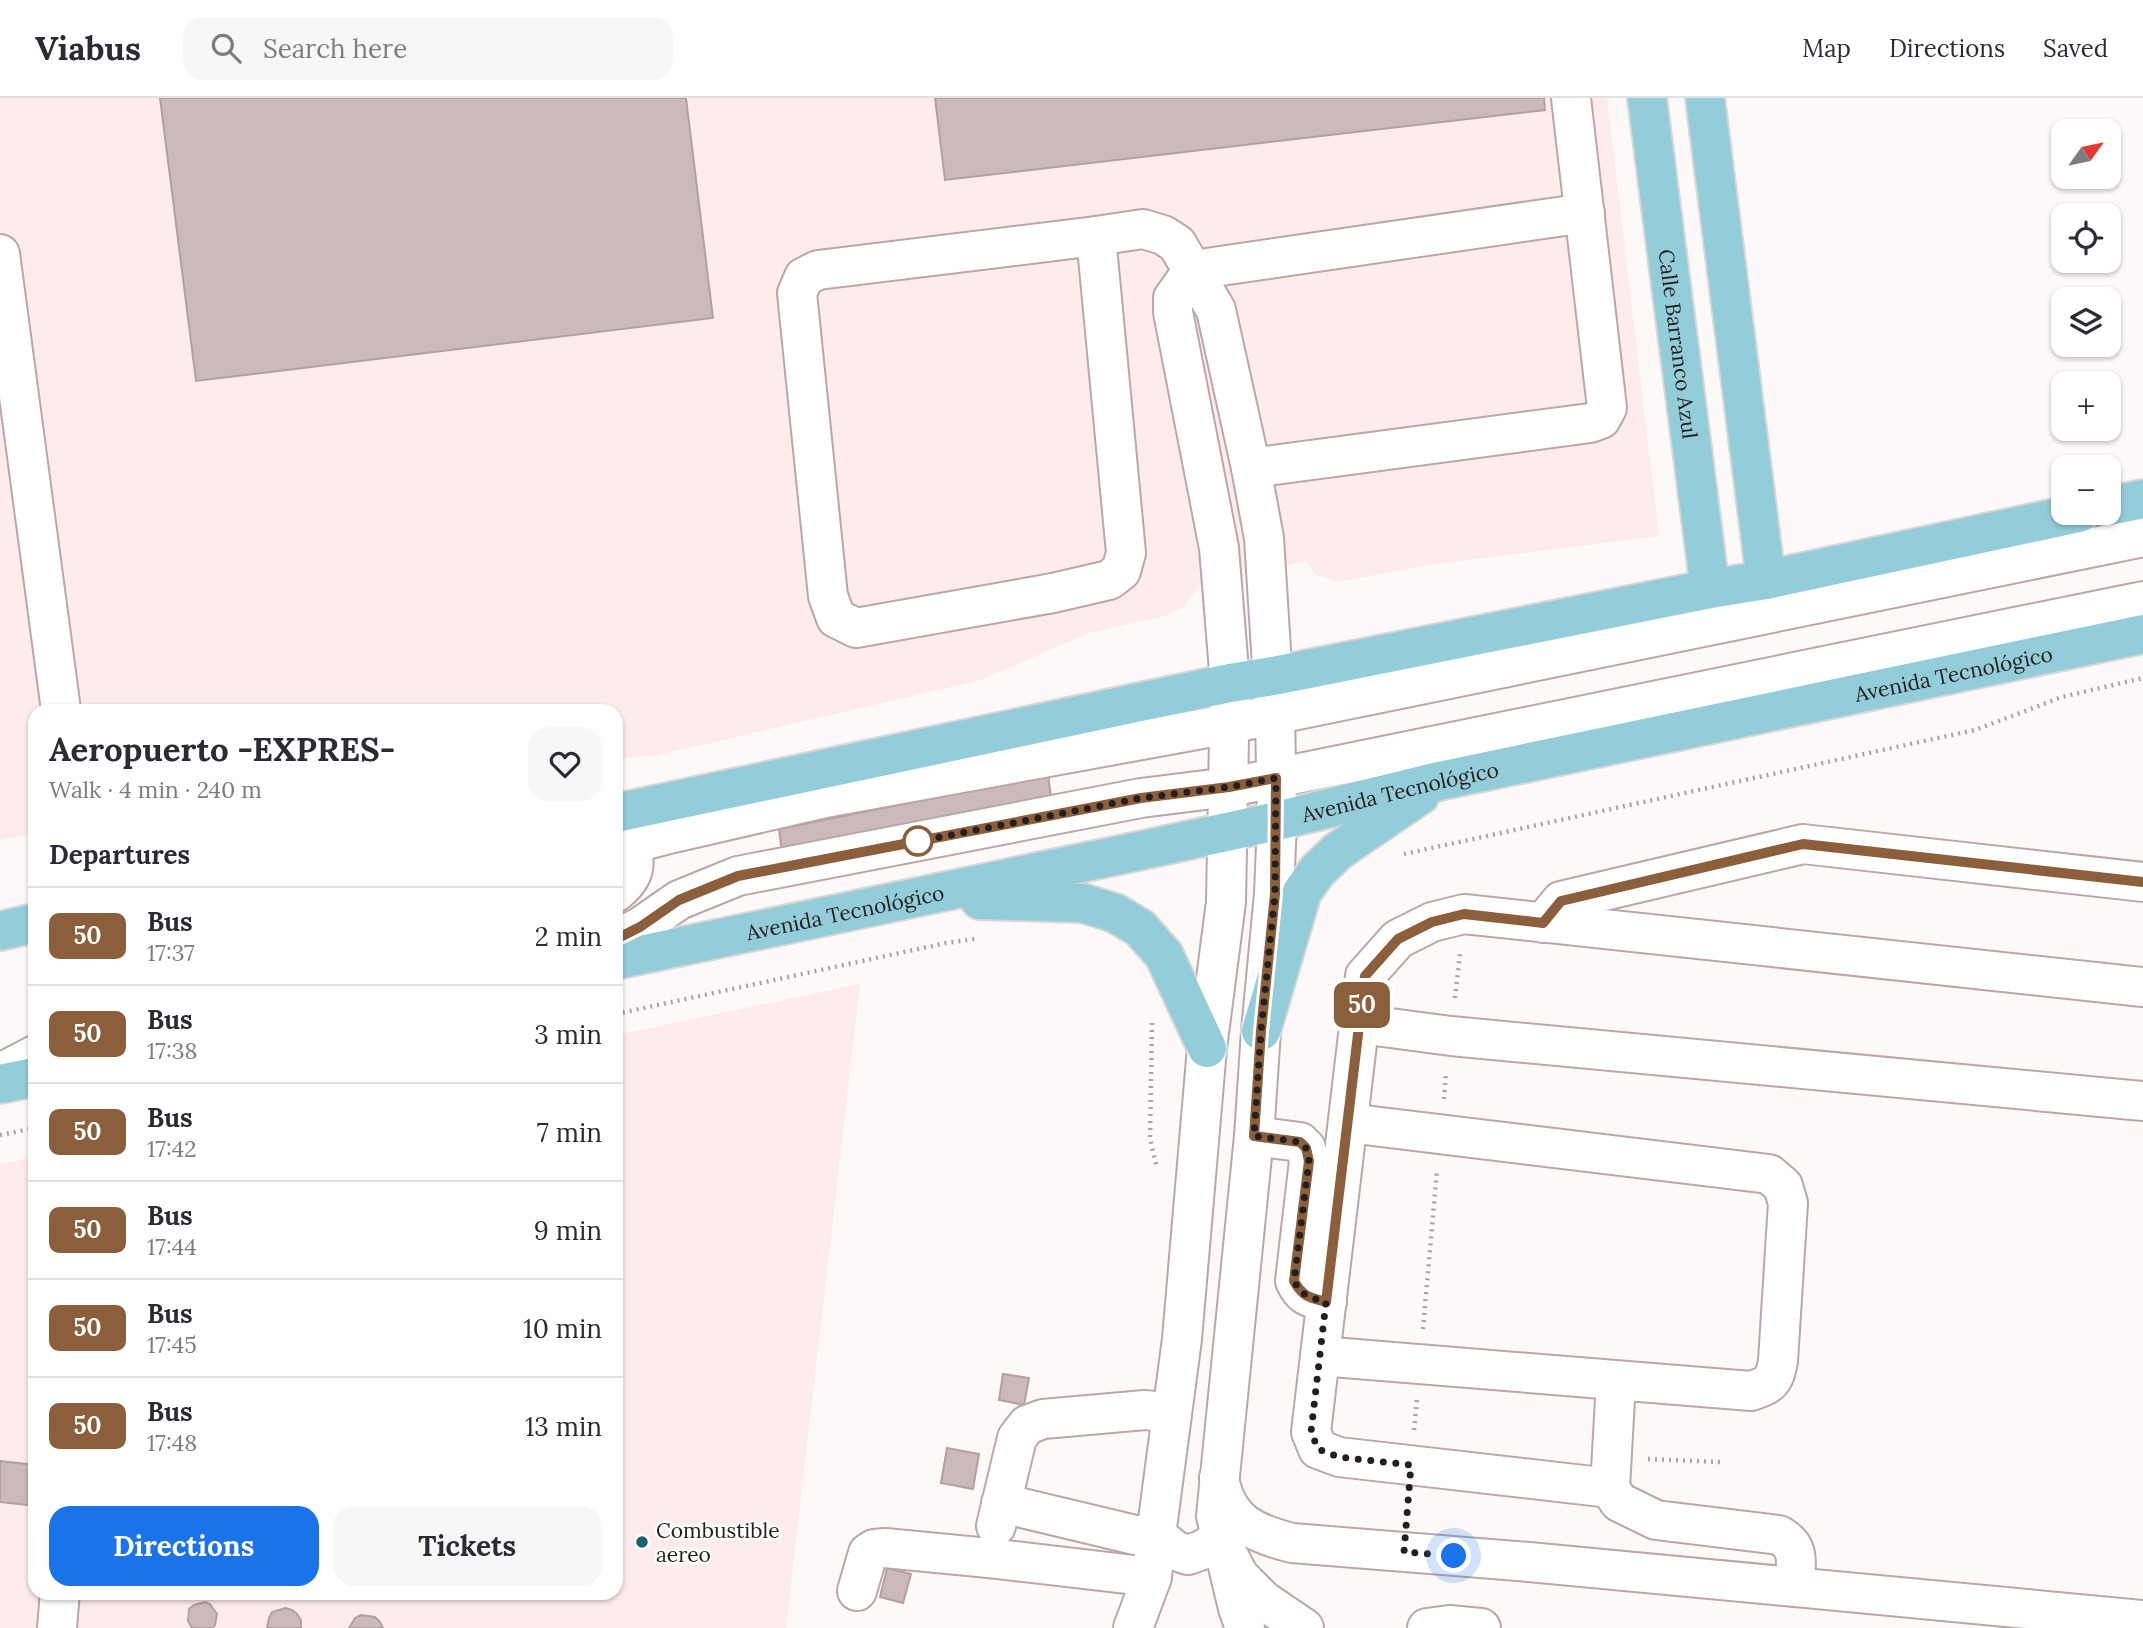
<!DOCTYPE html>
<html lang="en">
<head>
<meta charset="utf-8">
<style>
  body { margin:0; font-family:Lora,serif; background:#f7f7f7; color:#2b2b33; height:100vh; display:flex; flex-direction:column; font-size:26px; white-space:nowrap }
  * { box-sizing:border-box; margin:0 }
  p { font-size:23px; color:#7c7c81 }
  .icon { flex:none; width:38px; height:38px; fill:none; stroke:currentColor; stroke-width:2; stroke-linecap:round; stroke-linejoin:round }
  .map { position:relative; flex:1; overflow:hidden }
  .panel { position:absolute; left:28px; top:606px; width:595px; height:896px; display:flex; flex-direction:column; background:#fff; border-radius:21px; box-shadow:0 2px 5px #0004 }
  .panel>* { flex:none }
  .badge { padding:0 14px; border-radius:10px; font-size:24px; line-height:46px }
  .needle { width:46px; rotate:57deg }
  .tools { position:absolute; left:2051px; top:21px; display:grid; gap:14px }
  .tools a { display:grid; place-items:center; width:70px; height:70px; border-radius:14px; background:#fff; box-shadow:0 2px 5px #0004; font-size:35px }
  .you { position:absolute; width:35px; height:35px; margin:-18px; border:5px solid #fff; border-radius:50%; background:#1a73e8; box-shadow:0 0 0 10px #1a73e833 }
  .map>.badge { position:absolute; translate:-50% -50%; box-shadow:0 0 0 4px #fff }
  h2 { padding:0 21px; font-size:26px; line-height:63px }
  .round { display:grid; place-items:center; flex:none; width:74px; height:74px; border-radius:21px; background:#f7f7f7 }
  .overview { display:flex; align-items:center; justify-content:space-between; height:119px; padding:0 21px }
  h1 { font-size:33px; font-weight:800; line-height:52px }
  .button { display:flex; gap:14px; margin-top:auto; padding:14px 21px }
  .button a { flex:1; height:80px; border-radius:21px; background:#1a73e8; color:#fff; font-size:28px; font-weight:800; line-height:80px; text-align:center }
  .button a+a { background:#f7f7f7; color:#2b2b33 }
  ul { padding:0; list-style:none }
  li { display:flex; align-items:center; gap:21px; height:98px; padding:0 21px; border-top:2px solid #e1e1e2 }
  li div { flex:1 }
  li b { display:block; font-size:26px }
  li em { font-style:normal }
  li .badge { min-width:77px; font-weight:700; text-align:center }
  header { display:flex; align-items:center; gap:42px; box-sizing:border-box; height:98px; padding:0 35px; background:#fff; border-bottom:2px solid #e1e1e2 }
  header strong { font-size:33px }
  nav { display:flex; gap:38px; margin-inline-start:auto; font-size:24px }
  .search { width:490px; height:63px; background:#f7f7f7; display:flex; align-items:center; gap:18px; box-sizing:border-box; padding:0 24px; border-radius:21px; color:#7c7c81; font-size:26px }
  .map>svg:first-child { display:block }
</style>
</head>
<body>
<header>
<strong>Viabus</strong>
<div class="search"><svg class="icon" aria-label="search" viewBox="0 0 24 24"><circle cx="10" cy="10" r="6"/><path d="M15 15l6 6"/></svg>Search here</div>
<nav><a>Map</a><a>Directions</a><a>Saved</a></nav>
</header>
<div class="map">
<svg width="2143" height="1530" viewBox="0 0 2143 1530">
  <rect width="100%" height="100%" fill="#fdf9f9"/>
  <!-- built -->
  <g fill="#feeced">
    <polygon points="0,0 1607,0 1659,438 1430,467 1337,484 1315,476 1306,463 1197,490 1185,508 1169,517 1089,535 981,582 654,658 616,660 616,612 35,612 35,736 0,742"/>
    <polygon points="860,886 786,1530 0,1530 0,1066 35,1059 35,1494 616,1494 616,937"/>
  </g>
  <!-- building -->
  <g fill="#cdb9ba" stroke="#b4a0a1" stroke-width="2">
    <polygon points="160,0 686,0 713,220 196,283"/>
    <polygon points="935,0 1544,0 1545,12 945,82"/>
    <polygon points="1048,677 1052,706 784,757 781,747 779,731"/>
    <polygon points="1003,1276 1029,1280 1024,1307 999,1302"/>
    <polygon points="947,1350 979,1356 973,1391 941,1385"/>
    <polygon points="0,1363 35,1367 35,1408 0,1404"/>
    <polygon points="887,1470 911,1476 903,1505 880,1499"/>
    <polygon points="205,1504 210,1506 217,1516 215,1527 213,1530 192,1530 188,1523 189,1511 194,1507"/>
    <polygon points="285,1510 292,1512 297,1516 301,1522 301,1530 267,1530 269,1520 272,1514"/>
    <polygon points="361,1517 375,1519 380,1524 383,1530 349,1530 355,1520"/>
  </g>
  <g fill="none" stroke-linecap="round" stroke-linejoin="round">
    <defs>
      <g id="minor">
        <polyline points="1096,138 1143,131 1163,137 1177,146 1216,212 1251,370 1264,440 1275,616 1277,723 1274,796 1261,933 1254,1038 1216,1418 1238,1510 1245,1530"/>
        <polygon points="1096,138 1126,455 1121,473 1109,482 1053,495 856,530 836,520 828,498 797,195 804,179 818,172"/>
        <polyline points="0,156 61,612"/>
        <polyline points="1251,370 1590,325 1601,321 1607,310 1571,0"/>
        <polyline points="616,750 669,736 825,700 1229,626 2143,439"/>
        <path d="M616,794C644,772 634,754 618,727"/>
        <polyline points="1543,825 1561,803 1803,746 2143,784"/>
        <polyline points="616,841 640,829 679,802 738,778 1141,700 1229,689 1276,680 2143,503"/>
        <polyline points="1360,926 1451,938 2143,1003"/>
        <polyline points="0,975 35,957"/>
        <path d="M1254,1038L1300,1044L1306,1050L1309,1063L1295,1183C1303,1200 1309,1199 1327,1204"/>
        <path d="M1320,1258L1751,1293C1771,1286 1774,1284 1778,1263L1788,1105L1783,1088L1769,1076L1348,1025"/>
        <path d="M1616,1283L1610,1390L1619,1404L1656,1422L1779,1437C1802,1450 1795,1465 1795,1489"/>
        <path d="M1219,1380C1227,1423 1252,1435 1292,1445L1529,1464L2143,1522"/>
        <polyline points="1610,1390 1339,1359 1318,1351 1311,1334 1365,878 1398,841 1432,824 1464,816 2143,889"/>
        <polyline points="1001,1405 1135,1437 1156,1437 1176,1453 1188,1457 1202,1452 1220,1441 1239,1478 1264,1503 1304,1530"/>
        <polyline points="996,1428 1017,1340 1027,1327 1043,1321 1145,1312 1172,1315"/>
        <polyline points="857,1493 868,1455 874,1451 885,1450 989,1460 1152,1479"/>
        <polyline points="57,1530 60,1494"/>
        <polyline points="1133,1530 1152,1479 1156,1437 1182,1241 1207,950 1226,804 1230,585 1219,450 1173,214 1173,200 1193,172 1585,115"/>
        <polyline points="1427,1530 1449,1527 1481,1530"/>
      </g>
      <g id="major">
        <path id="s1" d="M1647,0L1710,491"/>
        <polyline points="1705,0 1766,482"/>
        <polyline points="2109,408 2143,401"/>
        <polyline points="616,715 1230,585 1273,578 1710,491 1766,482 2079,415"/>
        <polyline points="980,802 1082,805 1115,815 1140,830 1164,857 1207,950"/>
        <polyline points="0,833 35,825"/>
        <path id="s2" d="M616,862L1148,751L1277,723L1439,683L2143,536"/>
        <polyline points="1261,933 1302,794 1317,773 1338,753 1420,697"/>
        <polyline points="0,986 35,979"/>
      </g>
    </defs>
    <!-- minor casing -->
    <use href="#minor" stroke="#bba7a8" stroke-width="42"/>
    <!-- major casing -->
    <use href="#major" stroke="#d8d6d6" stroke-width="42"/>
    <!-- path -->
    <g stroke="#a9a4a4" stroke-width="4.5" stroke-dasharray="2 5" stroke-linecap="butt">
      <polyline points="1404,756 1975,632 2062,599 2143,580"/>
      <polyline points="1455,900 1460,856"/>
      <polyline points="616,916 946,845 975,841"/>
      <polyline points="1152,925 1150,1041 1157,1070"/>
      <polyline points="1444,1001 1446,974"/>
      <polyline points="0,1037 35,1030"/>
      <polyline points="1423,1231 1437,1072"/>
      <polyline points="1414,1332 1417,1302"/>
      <polyline points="1648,1361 1720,1364"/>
    </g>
    <!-- minor -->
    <use href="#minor" stroke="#fff" stroke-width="38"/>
    <!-- major -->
    <use href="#major" stroke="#94cdda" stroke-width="38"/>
  </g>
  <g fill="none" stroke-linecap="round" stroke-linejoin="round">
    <defs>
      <path id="line" d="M616,841L640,829L679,802L738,778L1141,700L1229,689L1276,680L1275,796L1261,933L1254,1038L1300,1044L1306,1050L1309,1063L1294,1183C1303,1199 1309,1199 1326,1204L1365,878L1398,841L1432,824L1464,816L1543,825L1561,803L1803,746L2143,784"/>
    </defs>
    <!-- line casing -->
    <use href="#line" stroke="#fff" stroke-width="16"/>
    <!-- line -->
    <use href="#line" stroke="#8b5e3c" stroke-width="10"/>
    <!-- walk -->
    <path stroke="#251e1e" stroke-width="7" stroke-dasharray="0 12.6" d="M918,743L910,745L1141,700L1229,689L1276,680L1275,796L1261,933L1254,1038L1300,1044L1306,1050L1309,1063L1294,1183C1303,1199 1309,1199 1326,1204L1311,1334L1318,1351L1339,1359L1411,1367L1404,1454L1454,1458"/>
  </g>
  <!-- markers -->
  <circle fill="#fff" stroke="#8b5e3c" stroke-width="3.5" cx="918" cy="743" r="14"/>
  <circle fill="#196170" stroke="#fff" stroke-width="2.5" cx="642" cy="1444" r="7"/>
  <g text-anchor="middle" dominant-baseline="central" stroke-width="5" stroke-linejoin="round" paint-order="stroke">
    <!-- street labels -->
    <g font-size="21" fill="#251e1e" stroke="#fff">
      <text stroke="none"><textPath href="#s1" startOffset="248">Calle Barranco Azul</textPath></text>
      <text stroke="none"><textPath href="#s2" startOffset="1368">Avenida Tecnológico</textPath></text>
      <text stroke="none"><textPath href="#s2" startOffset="802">Avenida Tecnológico</textPath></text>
      <text stroke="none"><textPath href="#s2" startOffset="234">Avenida Tecnológico</textPath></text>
    </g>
    <!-- poi labels -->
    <g font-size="21" fill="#251e1e" stroke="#fff" text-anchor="start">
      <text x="656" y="1432">Combustible<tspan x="656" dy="24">aereo</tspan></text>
    </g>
  </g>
</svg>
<div class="tools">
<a><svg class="needle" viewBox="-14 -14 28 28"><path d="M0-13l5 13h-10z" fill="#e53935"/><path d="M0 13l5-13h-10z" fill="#7c7c81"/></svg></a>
<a><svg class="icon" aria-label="locate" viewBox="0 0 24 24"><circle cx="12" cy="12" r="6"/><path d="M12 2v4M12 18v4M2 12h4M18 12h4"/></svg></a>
<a><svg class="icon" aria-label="layers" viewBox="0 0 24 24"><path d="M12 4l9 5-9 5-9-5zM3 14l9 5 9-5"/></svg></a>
<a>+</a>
<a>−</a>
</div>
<div class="you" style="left:1454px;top:1458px"></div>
<b class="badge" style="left:1362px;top:907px;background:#8b5e3c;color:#fff">50</b>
<section class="panel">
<div class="overview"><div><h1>Aeropuerto -EXPRES-</h1><p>Walk · 4 min · 240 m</p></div><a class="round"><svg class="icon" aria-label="heart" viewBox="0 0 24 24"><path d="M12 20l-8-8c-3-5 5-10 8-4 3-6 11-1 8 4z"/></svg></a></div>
<h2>Departures</h2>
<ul>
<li><span class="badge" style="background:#8b5e3c;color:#fff">50</span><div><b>Bus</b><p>17:37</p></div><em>2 min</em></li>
<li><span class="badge" style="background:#8b5e3c;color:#fff">50</span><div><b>Bus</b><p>17:38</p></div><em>3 min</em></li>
<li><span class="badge" style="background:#8b5e3c;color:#fff">50</span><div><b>Bus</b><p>17:42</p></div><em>7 min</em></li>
<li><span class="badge" style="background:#8b5e3c;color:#fff">50</span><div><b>Bus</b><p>17:44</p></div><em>9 min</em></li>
<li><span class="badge" style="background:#8b5e3c;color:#fff">50</span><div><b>Bus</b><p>17:45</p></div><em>10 min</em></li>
<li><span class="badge" style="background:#8b5e3c;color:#fff">50</span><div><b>Bus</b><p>17:48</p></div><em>13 min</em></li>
</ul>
<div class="button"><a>Directions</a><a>Tickets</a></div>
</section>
</div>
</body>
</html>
